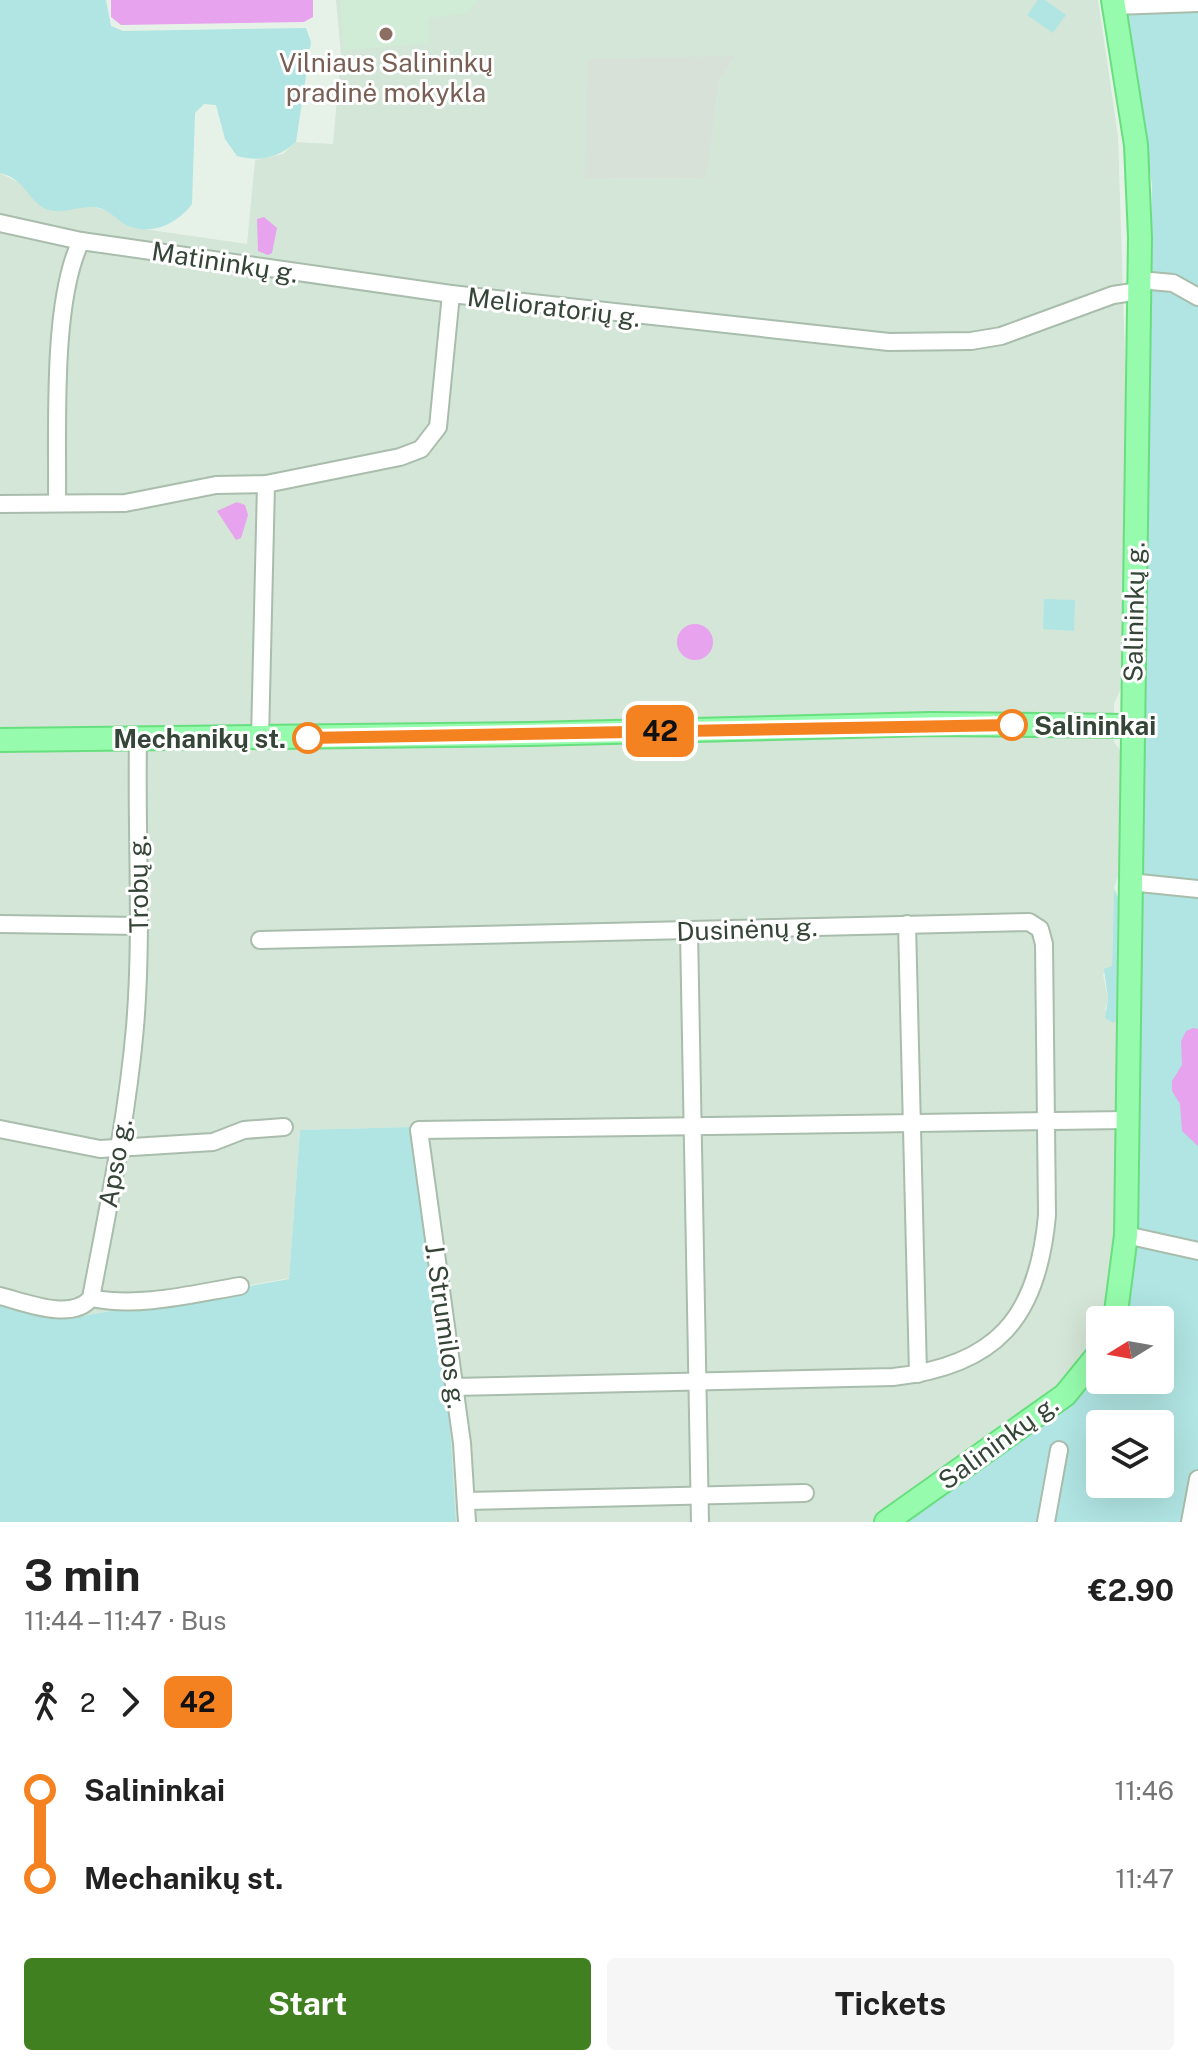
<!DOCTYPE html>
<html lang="en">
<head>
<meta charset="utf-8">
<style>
  body { margin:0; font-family:"Public Sans",sans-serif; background:#f6f6f6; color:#222; height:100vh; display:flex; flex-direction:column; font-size:30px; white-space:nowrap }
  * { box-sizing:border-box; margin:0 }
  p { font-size:26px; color:#767676 }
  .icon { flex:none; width:44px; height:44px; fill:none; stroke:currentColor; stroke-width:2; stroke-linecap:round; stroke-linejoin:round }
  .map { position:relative; height:1522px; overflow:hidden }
  .drawer { display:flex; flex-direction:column; background:#fff; flex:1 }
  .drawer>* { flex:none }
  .badge { padding:0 16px; border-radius:12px; font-size:28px; line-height:52px }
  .needle { width:52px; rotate:259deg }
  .controls { position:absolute; left:1086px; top:1306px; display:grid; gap:16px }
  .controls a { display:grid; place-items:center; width:88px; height:88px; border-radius:8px; background:#fff; box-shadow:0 8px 32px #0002; font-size:40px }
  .map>.badge { position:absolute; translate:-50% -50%; box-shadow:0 0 0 4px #fff }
  .legs { display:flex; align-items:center; gap:12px; height:88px; padding:0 24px; font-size:26px }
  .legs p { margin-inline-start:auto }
  .headline { display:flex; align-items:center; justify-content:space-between; height:136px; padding:0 24px }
  h1 { font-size:44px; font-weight:700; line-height:60px }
  .action { display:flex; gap:16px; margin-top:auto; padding:16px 24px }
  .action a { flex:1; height:92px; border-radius:8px; background:#418020; color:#fff; font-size:32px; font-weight:700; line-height:92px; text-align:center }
  .action a+a { background:#f6f6f6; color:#222 }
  ul { padding:0 24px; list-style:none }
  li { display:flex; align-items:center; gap:28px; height:88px; font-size:30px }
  li i { display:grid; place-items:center; width:12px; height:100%; margin:0 10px; background:currentColor }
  li i::after { content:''; width:20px; height:20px; margin:-10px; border:6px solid; border-radius:50%; background:#fff }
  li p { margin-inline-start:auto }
  li:first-child i { background:linear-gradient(#0000 50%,currentColor 0) }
  li:last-child i { background:linear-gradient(currentColor 50%,#0000 0) }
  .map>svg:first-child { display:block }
</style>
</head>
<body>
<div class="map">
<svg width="1198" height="1522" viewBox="0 0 1198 1522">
  <rect width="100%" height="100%" fill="#e6f2e8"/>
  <!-- residential -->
  <path fill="#d4e6d7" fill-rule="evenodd" d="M336,0H1098L1118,136L1128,451L1122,686L1114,704V742L1124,756L1122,865L1114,888L1112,967L1103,974L1108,999L1105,1010L1119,1018L1117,1265L1109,1308L1104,1320H1100L1099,1332L1072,1374L1046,1399L872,1522H456L449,1411L413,1127L300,1130L289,1278L71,1318L0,1304V173L25,186L38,204L94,207L111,212L130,227L247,244L255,160L283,154L296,142L333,144L341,54ZM734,56L719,80L705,178L585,179Z"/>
  <!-- industrial -->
  <polygon fill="#d8e1d8" points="735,56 719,80 706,178 585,179 588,59"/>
  <!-- education -->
  <polygon fill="#d0ebd6" points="340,0 478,0 478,2 465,14 428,18 429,43 344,50"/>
  <!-- green -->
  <g fill="#b0e5e3" fill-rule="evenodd">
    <path d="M0,0H106L111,26L123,31L306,28L311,42L296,142C278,158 260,162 237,156L225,139L216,105L204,104L195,113L192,204C179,222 154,235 131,227C117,222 110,208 93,207C79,206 62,214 49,210C30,205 25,178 0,173Z"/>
    <polygon points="1038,0 1045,0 1066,15 1053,33 1027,15"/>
    <path d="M1198,10V1522H907L1068,1407L1100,1370V1380H1160V1320H1124L1131,1295L1134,1248L1152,185L1127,12ZM1100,1424H1160V1484H1100Z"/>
    <polygon points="1044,599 1075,600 1074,631 1043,629"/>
    <polygon points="1114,888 1119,900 1119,1018 1113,1023 1105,1018 1108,999 1104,969 1112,966"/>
    <polygon points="412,1127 449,1411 456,1522 0,1522 0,1304 71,1318 289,1279 300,1130"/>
  </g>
  <!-- water -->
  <g fill="#e7a3ed">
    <polygon points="111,0 313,0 313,17 304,22 121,25 111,17"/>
    <polygon points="264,217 277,228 272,253 268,255 258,251 257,219"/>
    <polygon points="237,502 245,505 248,515 241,538 236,540 217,511"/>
    <circle cx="695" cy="642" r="18"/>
    <polygon points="1193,1028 1198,1029 1198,1146 1182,1131 1180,1104 1172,1091 1172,1081 1182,1065 1181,1041 1186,1031"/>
  </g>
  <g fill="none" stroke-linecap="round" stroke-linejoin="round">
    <defs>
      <g id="minor">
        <polyline points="1114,6 1198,3"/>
        <polyline points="0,223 81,241 451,294"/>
        <polyline points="1139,280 1173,283 1198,297"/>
        <path d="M57,502C58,431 51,302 81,241"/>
        <polyline points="0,504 125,503 216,485 266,484 400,457 421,449 438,427 451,294 889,342 971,341 1001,336 1113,295 1139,291"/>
        <polyline points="260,739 266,484"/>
        <polyline points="1130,882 1198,889"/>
        <polyline points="0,924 140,926"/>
        <polyline points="907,924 918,1374"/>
        <polyline points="689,931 700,1522"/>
        <path d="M260,940L1029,922L1040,929L1044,944L1047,1215C1038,1318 996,1366 893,1377L454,1387"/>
        <polyline points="0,1129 100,1149 213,1142 244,1130 284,1127"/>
        <polyline points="1126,1235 1198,1251"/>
        <path d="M0,1296C24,1302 72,1322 91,1298C108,1208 127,1119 135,1027C143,932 136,835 138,740"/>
        <path d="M91,1298C139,1308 192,1294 240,1286"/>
        <polyline points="467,1501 805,1493"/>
        <polyline points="467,1522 462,1443 419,1130 1127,1120"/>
        <polyline points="1046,1522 1059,1450"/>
        <polyline points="1190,1522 1198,1479"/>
      </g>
      <g id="major">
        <polyline points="1113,0 1136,145 1140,238 1126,1235 1115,1320"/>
        <polyline points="0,740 530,734 930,724 1132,726"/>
        <polyline points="886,1522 1065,1395 1100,1352"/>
      </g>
    </defs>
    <!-- minor casing -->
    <use href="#minor" stroke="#a9bdac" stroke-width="20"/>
    <!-- major casing -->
    <use href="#major" stroke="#67df7f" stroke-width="26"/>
    <!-- minor -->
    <use href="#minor" stroke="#fff" stroke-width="16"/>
    <!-- major -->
    <use href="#major" stroke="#96fbac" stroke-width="22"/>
  </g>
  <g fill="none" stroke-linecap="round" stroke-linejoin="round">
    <defs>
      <polyline id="line-1" points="308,738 1012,725"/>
    </defs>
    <!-- line-1 casing -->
    <use href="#line-1" stroke="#fff" stroke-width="18"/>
    <!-- line-1 -->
    <use href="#line-1" stroke="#f58220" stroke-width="12"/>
  </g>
  <!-- markers -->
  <circle fill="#8d6e63" stroke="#fff" stroke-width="3" cx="386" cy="34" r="8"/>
  <g fill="#fff" stroke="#f58220" stroke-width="4">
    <circle cx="1012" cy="725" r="14"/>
    <circle cx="308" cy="738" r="14"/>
  </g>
  <g text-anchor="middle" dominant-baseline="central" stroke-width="6" stroke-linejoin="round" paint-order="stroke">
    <!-- education labels -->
    <g font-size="26" fill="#785e54" stroke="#fff">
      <text x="386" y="62">Vilniaus Salininkų<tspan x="386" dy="30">pradinė mokykla</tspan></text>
    </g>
    <!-- street labels -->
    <g font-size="26" fill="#354537" stroke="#fff">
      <text transform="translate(225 262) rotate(9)">Matininkų g.</text>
      <text transform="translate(554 307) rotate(7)">Melioratorių g.</text>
      <text transform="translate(1134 612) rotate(-89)">Salininkų g.</text>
      <text transform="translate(138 884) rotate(-91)">Trobų g.</text>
      <text transform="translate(747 929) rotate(-2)">Dusinėnų g.</text>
      <text transform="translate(115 1163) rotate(-80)">Apso g.</text>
      <text transform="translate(446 1326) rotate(82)">J. Strumilos g.</text>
      <text transform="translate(998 1442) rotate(-36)">Salininkų g.</text>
    </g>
    <!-- stop labels -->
    <g font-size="26" font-weight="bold" fill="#354537" stroke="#fff" text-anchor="start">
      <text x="1034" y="725">Salininkai</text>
      <text x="286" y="738" text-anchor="end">Mechanikų st.</text>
    </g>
  </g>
</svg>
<div class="controls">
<a><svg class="needle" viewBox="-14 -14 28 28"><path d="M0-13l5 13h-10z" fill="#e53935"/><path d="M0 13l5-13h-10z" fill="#767676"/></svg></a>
<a><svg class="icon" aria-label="layers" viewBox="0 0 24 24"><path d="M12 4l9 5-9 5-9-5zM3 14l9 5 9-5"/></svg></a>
</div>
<b class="badge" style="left:660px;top:731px;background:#f58220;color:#111">42</b>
</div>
<section class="drawer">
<div class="headline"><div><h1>3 min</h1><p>11:44 – 11:47 · Bus</p></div><b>€2.90</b></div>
<div class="legs"><svg class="icon" aria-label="walk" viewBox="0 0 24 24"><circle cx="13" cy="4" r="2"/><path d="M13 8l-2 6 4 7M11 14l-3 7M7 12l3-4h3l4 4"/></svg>2<svg class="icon" aria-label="forward" viewBox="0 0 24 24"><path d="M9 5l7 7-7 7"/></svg><b class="badge" style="background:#f58220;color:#111">42</b></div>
<ul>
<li><i style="color:#f58220"></i><b>Salininkai</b><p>11:46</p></li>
<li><i style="color:#f58220"></i><b>Mechanikų st.</b><p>11:47</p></li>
</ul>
<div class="action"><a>Start</a><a>Tickets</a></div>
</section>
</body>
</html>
